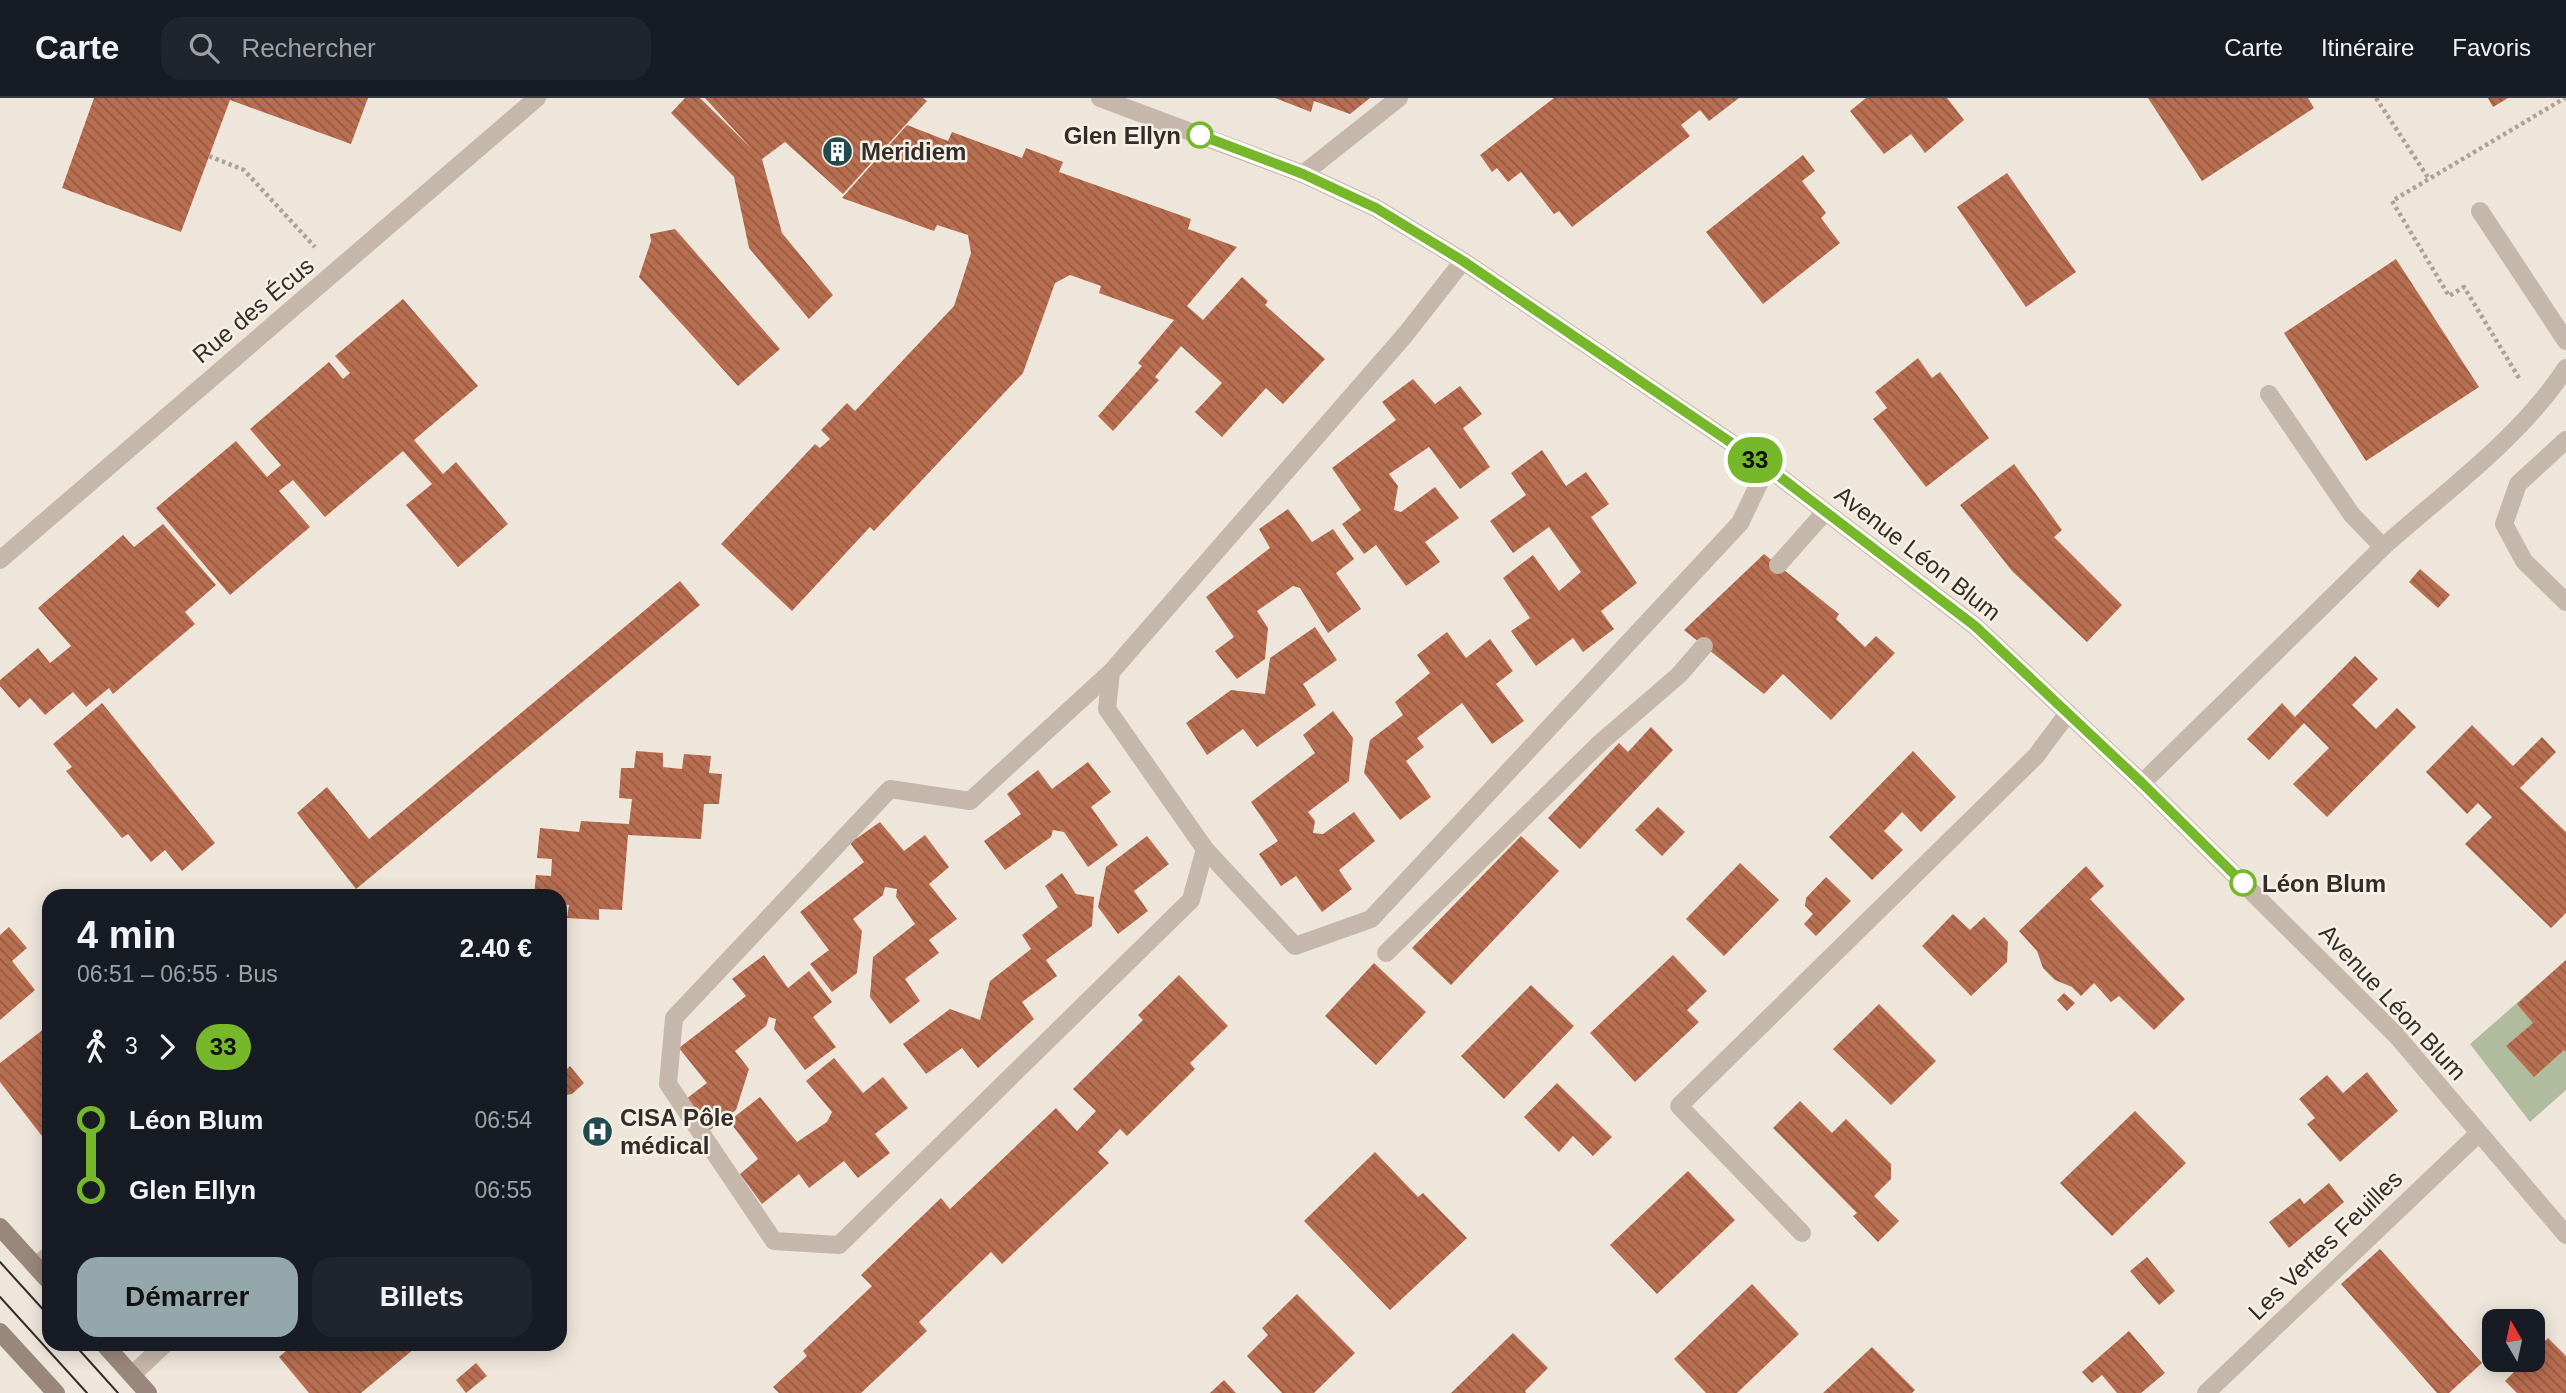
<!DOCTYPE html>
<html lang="fr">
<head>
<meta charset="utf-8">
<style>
  body { margin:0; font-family:Arial,sans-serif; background:#20242c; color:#f1f3f6; height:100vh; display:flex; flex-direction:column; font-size:26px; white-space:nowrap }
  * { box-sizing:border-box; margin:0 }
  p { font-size:23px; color:#9ea1a6 }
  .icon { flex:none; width:38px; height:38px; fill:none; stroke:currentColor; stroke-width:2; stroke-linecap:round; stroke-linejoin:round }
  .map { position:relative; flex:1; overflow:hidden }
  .panel { position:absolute; left:42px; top:791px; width:525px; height:462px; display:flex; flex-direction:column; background:#171b24; border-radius:21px; box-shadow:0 4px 18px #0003 }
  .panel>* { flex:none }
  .badge { padding:0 14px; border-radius:23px; font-size:24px; line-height:46px }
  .needle { width:46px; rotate:351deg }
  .buttons { position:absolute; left:2482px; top:1211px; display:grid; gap:14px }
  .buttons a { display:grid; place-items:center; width:63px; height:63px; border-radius:14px; background:#171b24; box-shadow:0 4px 18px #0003; font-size:35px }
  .map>.badge { position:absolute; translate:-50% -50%; box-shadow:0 0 0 4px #fff }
  .legs { display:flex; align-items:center; gap:10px; height:77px; padding:0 35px; font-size:23px }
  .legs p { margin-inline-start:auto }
  .summary { display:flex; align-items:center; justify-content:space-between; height:119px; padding:0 35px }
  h1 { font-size:38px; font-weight:600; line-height:52px }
  .action { display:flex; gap:14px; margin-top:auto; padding:14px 35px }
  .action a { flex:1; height:80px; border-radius:21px; background:#94a7ab; color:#111; font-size:28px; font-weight:600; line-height:80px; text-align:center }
  .action a+a { background:#20242c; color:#f1f3f6 }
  ul { padding:0 35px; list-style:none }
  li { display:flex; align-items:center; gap:24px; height:70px; font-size:26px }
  li i { display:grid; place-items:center; width:10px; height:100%; margin:0 9px; background:currentColor }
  li i::after { content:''; width:18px; height:18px; margin:-9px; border:5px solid; border-radius:50%; background:#171b24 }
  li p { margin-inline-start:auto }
  li:first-child i { background:linear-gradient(#0000 50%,currentColor 0) }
  li:last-child i { background:linear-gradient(currentColor 50%,#0000 0) }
  header { display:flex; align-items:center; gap:42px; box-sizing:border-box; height:98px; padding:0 35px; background:#171b24; border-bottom:2px solid #363941 }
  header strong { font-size:33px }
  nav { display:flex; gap:38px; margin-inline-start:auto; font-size:24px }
  .search { width:490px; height:63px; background:#20242c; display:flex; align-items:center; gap:18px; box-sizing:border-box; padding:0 24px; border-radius:21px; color:#9ea1a6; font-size:26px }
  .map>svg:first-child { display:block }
</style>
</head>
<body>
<header>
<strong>Carte</strong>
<div class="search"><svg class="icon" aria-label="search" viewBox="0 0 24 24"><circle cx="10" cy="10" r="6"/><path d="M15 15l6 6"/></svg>Rechercher</div>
<nav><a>Carte</a><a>Itinéraire</a><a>Favoris</a></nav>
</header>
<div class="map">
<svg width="2566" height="1295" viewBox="0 0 2566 1295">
  <defs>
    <pattern id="building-back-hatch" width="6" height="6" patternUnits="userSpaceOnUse" patternTransform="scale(1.75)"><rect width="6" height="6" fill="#b86e50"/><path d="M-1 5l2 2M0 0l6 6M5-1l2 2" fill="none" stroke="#965b42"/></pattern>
  </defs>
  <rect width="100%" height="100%" fill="#efe6db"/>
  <!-- garden -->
  <polygon fill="#b0bc9d" points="2566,862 2566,992 2530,1024 2470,946"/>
  <!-- building -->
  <g fill="url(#building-back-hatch)">
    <polygon points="94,0 368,0 351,46 230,2 181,134 62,90"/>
    <polygon points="685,0 700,0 751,50 705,0 923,0 927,3 843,96 785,44 762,61 782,135 833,197 809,221 749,150 734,79 671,15"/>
    <polygon points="1275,0 1370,0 1350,16 1314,3 1311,14"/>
    <polygon points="1554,0 1739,0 1709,23 1700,12 1681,27 1690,38 1572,129 1559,113 1554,116 1521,74 1508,84 1497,70 1492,74 1480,57"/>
    <polygon points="1866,0 1947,0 1964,22 1925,55 1911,36 1884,56 1850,13"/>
    <polygon points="2148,0 2308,0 2314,10 2202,83"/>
    <polygon points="2488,0 2508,0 2493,9"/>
    <polygon points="907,27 948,43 952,34 1022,60 1026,50 1063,64 1059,74 1191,121 1188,131 1237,149 1187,208 1203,222 1242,179 1268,203 1265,207 1325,261 1283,306 1266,290 1222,339 1195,314 1222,285 1181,248 1155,279 1159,282 1113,333 1098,318 1142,268 1138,265 1174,222 1099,195 1101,188 1070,177 1055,185 1023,275 874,433 870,429 792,513 721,446 815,346 820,350 830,341 821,332 847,305 855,313 954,208 971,155 968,137 937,127 934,133 842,100"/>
    <polygon points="1803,57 1815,73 1802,83 1826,115 1821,120 1840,145 1763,206 1706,134"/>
    <polygon points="2007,75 2076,174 2026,209 1957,109"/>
    <polygon points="675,131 780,251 738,288 639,179 651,143 650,136"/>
    <polygon points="2396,161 2479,289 2366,363 2284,235"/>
    <polygon points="403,201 478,288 414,342 443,376 456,364 508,426 458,469 406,407 432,386 403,353 325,419 293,382 279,393 310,429 230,497 156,410 236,343 267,379 281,367 250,331 329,264 343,281 350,275 335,258"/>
    <polygon points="1918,260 1932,280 1940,274 1989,340 1926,389 1873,321 1887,310 1875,294"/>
    <polygon points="1413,281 1435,306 1460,288 1482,316 1463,330 1490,369 1460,391 1429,349 1389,376 1398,388 1394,412 1401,414 1435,389 1459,420 1425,444 1440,464 1406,488 1376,447 1364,456 1342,426 1361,412 1332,370 1396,322 1382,304"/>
    <polygon points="1542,352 1566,388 1586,374 1609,406 1591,419 1637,485 1601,513 1614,531 1583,554 1573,540 1536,568 1511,533 1530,520 1503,480 1533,457 1559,493 1581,474 1549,429 1513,455 1490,423 1526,397 1511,375"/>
    <polygon points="2014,366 2062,432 2054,439 2122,507 2087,544 2012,473 1960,407"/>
    <polygon points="1288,411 1312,444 1333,431 1354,461 1336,475 1361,511 1328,535 1300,490 1293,488 1257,513 1268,530 1265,561 1237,581 1215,553 1234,539 1206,499 1270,450 1259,431"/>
    <polygon points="163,426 216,487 185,514 195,526 113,596 109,590 86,609 73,594 45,617 30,600 19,610 0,588 0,582 38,550 50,565 71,548 38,510 123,437 134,449"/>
    <polygon points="1764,456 1839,516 1836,521 1865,549 1876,538 1895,555 1831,622 1783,576 1764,596 1684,532"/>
    <polygon points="2420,471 2450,497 2438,510 2409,484"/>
    <polygon points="680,483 700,507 356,791 297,715 327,689 369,741"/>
    <polygon points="1315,529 1337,562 1303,586 1316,607 1257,649 1243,631 1207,657 1186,625 1231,592 1265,596 1270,560"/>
    <polygon points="1447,534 1466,560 1490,541 1513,573 1496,586 1524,623 1492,646 1462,605 1417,640 1424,649 1406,663 1431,699 1400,722 1364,675 1370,642 1403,617 1395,604 1430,575 1417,557"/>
    <polygon points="2355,558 2378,581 2352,607 2376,631 2397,610 2416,629 2327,719 2293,686 2329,650 2304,625 2269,662 2247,641 2282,605 2295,619"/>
    <polygon points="102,605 215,745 182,773 165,752 151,764 128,736 122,740 66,673 72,669 53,646"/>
    <polygon points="1333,613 1353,640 1349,683 1308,714 1315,723 1313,735 1323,736 1354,714 1375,743 1339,772 1352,791 1322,814 1296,778 1281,788 1259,756 1278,743 1251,704 1315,655 1303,637"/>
    <polygon points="2472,627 2513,668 2542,639 2556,654 2520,690 2566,734 2566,815 2551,830 2465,746 2492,719 2478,705 2467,716 2426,674"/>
    <polygon points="1651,629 1673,652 1580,751 1548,720 1619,645 1628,654"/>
    <polygon points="636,653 663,655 663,669 682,671 684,656 711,658 709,675 722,676 719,706 704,706 701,741 628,737 622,812 599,811 599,822 567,820 569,807 560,806 560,798 534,798 536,777 551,778 552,761 537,760 540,730 579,734 581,723 629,726 632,701 619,700 621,670 634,670"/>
    <polygon points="1913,653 1956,699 1921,734 1902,714 1884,733 1903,752 1872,782 1829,739"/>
    <polygon points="1088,664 1111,694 1091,709 1118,747 1088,769 1064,734 1053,732 1051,739 1005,772 984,743 1021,716 1007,696 1038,672 1052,691"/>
    <polygon points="1658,709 1685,734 1662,758 1635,732"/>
    <polygon points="880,724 904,753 925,737 949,769 929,786 957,821 929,842 939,855 905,881 920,903 890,926 870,899 873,859 915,826 896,799 897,791 885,789 883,797 853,821 862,833 857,875 832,894 810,866 829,852 800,814 864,764 850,745"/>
    <polygon points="1147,738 1169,766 1134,793 1148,813 1118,836 1098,809 1106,769"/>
    <polygon points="1521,738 1559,773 1451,887 1412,850"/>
    <polygon points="1740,765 1779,802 1724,858 1686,821"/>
    <polygon points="2086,768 2104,788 2090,801 2185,901 2154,932 2119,898 2111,904 2094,885 2081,898 2072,889 2055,882 2043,870 2037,853 2019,833"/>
    <polygon points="1062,775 1076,796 1094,799 1092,828 1046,862 1057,878 1022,904 1034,921 978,970 962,950 926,976 903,946 950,911 980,922 990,883 1031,851 1022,837 1058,809 1045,788"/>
    <polygon points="1826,779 1851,803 1816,838 1804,826 1813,816 1805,808 1806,800"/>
    <polygon points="1953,816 1970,832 1984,819 2008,844 2007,864 1971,898 1922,848"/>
    <polygon points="9,829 27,850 12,863 35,892 0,922 0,837"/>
    <polygon points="764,857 788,890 809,873 832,904 813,919 836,949 805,972 774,931 776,921 769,919 766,928 735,953 749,971 736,1012 710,1032 686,1001 707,985 679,950 746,898 732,881"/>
    <polygon points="1673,857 1707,893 1687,912 1699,924 1635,984 1590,935"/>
    <polygon points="2566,862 2566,954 2564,952 2534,979 2506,948 2533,925 2517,906"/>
    <polygon points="1374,865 1426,914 1376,967 1325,918"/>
    <polygon points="1179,877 1228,928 1190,965 1195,971 1127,1038 1120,1031 1098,1054 1109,1065 1002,1166 991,1154 919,1224 927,1233 861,1295 779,1295 773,1289 807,1258 803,1253 872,1188 861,1177 941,1100 950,1111 1056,1010 1077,1033 1096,1013 1073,991 1143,922 1138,917"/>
    <polygon points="1531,887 1574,928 1504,1001 1461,958"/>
    <polygon points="2064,895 2075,905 2067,913 2057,902"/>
    <polygon points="1879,906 1936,963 1891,1007 1833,951"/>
    <polygon points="49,927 49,1047 0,984 0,965"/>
    <polygon points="834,960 863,995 883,979 908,1010 875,1036 890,1055 858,1080 844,1063 809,1090 799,1076 762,1106 740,1076 758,1061 729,1023 760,999 797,1044 827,1024 832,1014 806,983"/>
    <polygon points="570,968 584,985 572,996 561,998 560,978"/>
    <polygon points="2367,974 2398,1013 2340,1064 2307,1026 2315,1020 2299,1001 2327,977 2343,995"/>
    <polygon points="1557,985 1612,1039 1593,1058 1573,1038 1559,1054 1524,1019"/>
    <polygon points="1800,1003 1832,1035 1846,1021 1891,1066 1891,1081 1874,1098 1899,1123 1878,1144 1853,1118 1857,1115 1773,1030"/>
    <polygon points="2135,1013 2186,1065 2112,1138 2060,1085"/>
    <polygon points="1375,1054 1418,1099 1423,1095 1467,1140 1390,1212 1304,1123"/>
    <polygon points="1688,1073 1735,1122 1657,1196 1610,1147"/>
    <polygon points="2329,1085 2344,1104 2289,1150 2269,1124 2300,1100 2304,1106"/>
    <polygon points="2380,1151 2482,1265 2449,1295 2437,1295 2341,1186"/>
    <polygon points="2147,1159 2175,1193 2159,1207 2130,1173"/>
    <polygon points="1752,1186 1799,1236 1737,1295 1706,1295 1674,1261"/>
    <polygon points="1297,1196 1355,1255 1314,1295 1282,1295 1247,1258 1268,1237 1262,1230"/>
    <polygon points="2129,1233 2165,1275 2141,1295 2117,1295 2102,1277 2092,1285 2082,1274"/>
    <polygon points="1513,1235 1548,1270 1525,1293 1526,1295 1451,1295"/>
    <polygon points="2548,1240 2566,1258 2566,1295 2517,1295 2505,1283 2526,1262 2532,1262 2532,1256"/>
    <polygon points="294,1246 420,1246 361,1295 309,1295 279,1259"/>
    <polygon points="1872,1249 1915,1292 1912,1295 1823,1295"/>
    <polygon points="476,1265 487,1278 466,1295 456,1282"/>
    <polygon points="1224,1282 1236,1295 1210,1295"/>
  </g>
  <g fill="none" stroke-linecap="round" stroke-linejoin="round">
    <!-- path -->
    <g stroke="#b1a193" stroke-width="4.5" stroke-dasharray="3.5 3.5" stroke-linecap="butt">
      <polyline points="2376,0 2429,81"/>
      <polyline points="209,58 244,72 315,149"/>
      <polyline points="2519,280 2464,189 2449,198 2392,103 2565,0"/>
    </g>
    <!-- service -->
    <g stroke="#c5b7a9" stroke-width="18">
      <polyline points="1303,76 1399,0"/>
      <polyline points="2480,113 2566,243"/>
      <path d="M2383,449C2446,393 2520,340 2566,270"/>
      <polyline points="1778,467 1825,414"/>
      <polyline points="2142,685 2383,449 2352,417 2269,296"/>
      <polyline points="1386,855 1600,645 1679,577 1704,548"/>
      <polyline points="36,1168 49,1157"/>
      <polyline points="132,1277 165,1246"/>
    </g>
    <!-- minor -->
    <g stroke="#c5b7a9" stroke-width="18">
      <polyline points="1463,163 1405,237 1111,574 1107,611 1205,751 1295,848 1371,821 1740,425 1767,369"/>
      <polyline points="2566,342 2518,386 2504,426 2524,463 2566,504"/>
      <polyline points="1111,574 970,703 890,691 674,920 668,986 774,1143 839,1147 1191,802 1205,751"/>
      <polyline points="1802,1135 1679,1008 2036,658 2068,615"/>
      <polyline points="2206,1295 2479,1035"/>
    </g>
    <!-- tertiary -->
    <g stroke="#c5b7a9" stroke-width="18">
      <polyline points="1100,0 1303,76 1376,110 1463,163 1767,369 1975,528 2142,685 2396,937 2566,1137"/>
      <polyline points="0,462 537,0"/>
    </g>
    <!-- secondary -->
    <g stroke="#99877b" stroke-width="18">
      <polyline points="0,1129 49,1183"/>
      <polyline points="0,1234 56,1295"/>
      <polyline points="104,1246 148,1295"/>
    </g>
    <!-- tram -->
    <g stroke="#332c28" stroke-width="2">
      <polyline points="0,1164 49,1218"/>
      <polyline points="0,1199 87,1295"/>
      <polyline points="74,1246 118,1295"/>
    </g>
  </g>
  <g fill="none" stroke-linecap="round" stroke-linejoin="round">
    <defs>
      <polyline id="line-1" points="1200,37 1303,76 1376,110 1463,163 1767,369 1975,528 2142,685 2243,785"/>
    </defs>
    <!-- line-1 casing -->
    <use href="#line-1" stroke="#fff" stroke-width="16"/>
    <!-- line-1 -->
    <use href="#line-1" stroke="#76b82a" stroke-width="10"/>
  </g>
  <!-- icons -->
  <defs>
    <symbol id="building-disc" viewBox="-11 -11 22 22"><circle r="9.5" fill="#224b50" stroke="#f7f0e7"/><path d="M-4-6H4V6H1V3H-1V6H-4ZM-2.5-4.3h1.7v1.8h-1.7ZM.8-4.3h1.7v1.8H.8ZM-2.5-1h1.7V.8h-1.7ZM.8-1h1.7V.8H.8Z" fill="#fff"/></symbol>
    <symbol id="hospital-disc" viewBox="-11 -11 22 22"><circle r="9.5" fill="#224b50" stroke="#f7f0e7"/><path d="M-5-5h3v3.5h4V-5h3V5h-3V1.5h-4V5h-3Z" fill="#fff"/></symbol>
  </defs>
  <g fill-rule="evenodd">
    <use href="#building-disc" x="820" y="36" width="35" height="35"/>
    <use href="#hospital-disc" x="580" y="1016" width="35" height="35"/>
  </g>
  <!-- markers -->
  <g fill="#fff" stroke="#76b82a" stroke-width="3.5">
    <circle cx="1200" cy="37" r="12"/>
    <circle cx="2243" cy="785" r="12"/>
  </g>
  <g text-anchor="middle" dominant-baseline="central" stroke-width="5" stroke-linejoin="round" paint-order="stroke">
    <!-- stop labels -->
    <g font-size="24" font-weight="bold" fill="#332c28" stroke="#f7f0e7" text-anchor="end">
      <text x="1181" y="37">Glen Ellyn</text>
      <text x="2262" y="785" text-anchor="start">Léon Blum</text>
    </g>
    <!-- poi labels -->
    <g font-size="24" font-weight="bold" fill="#332c28" stroke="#f7f0e7" text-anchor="start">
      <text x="861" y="53">Meridiem</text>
      <text x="620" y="1019">CISA Pôle<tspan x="620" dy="28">médical</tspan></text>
    </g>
    <!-- street labels -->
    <g font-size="24" fill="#332c28" stroke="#f7f0e7">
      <text transform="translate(253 212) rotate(-40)">Rue des Écus</text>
      <text transform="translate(1918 455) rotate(38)">Avenue Léon Blum</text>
      <text transform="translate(2393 904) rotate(47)">Avenue Léon Blum</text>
      <text transform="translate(2325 1147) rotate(-44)">Les Vertes Feuilles</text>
    </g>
  </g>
</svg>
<div class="buttons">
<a><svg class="needle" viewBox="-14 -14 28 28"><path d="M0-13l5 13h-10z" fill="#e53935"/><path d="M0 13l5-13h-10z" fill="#9ea1a6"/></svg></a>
</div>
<b class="badge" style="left:1755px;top:362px;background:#76b82a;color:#111">33</b>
<section class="panel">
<div class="summary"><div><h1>4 min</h1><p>06:51 – 06:55 · Bus</p></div><b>2.40 €</b></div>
<div class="legs"><svg class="icon" aria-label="walk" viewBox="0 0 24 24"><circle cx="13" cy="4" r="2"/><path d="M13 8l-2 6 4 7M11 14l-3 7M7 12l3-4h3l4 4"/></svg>3<svg class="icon" aria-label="forward" viewBox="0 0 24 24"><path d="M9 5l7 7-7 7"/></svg><b class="badge" style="background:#76b82a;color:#111">33</b></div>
<ul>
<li><i style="color:#76b82a"></i><b>Léon Blum</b><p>06:54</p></li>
<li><i style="color:#76b82a"></i><b>Glen Ellyn</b><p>06:55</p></li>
</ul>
<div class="action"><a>Démarrer</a><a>Billets</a></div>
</section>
</div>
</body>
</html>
